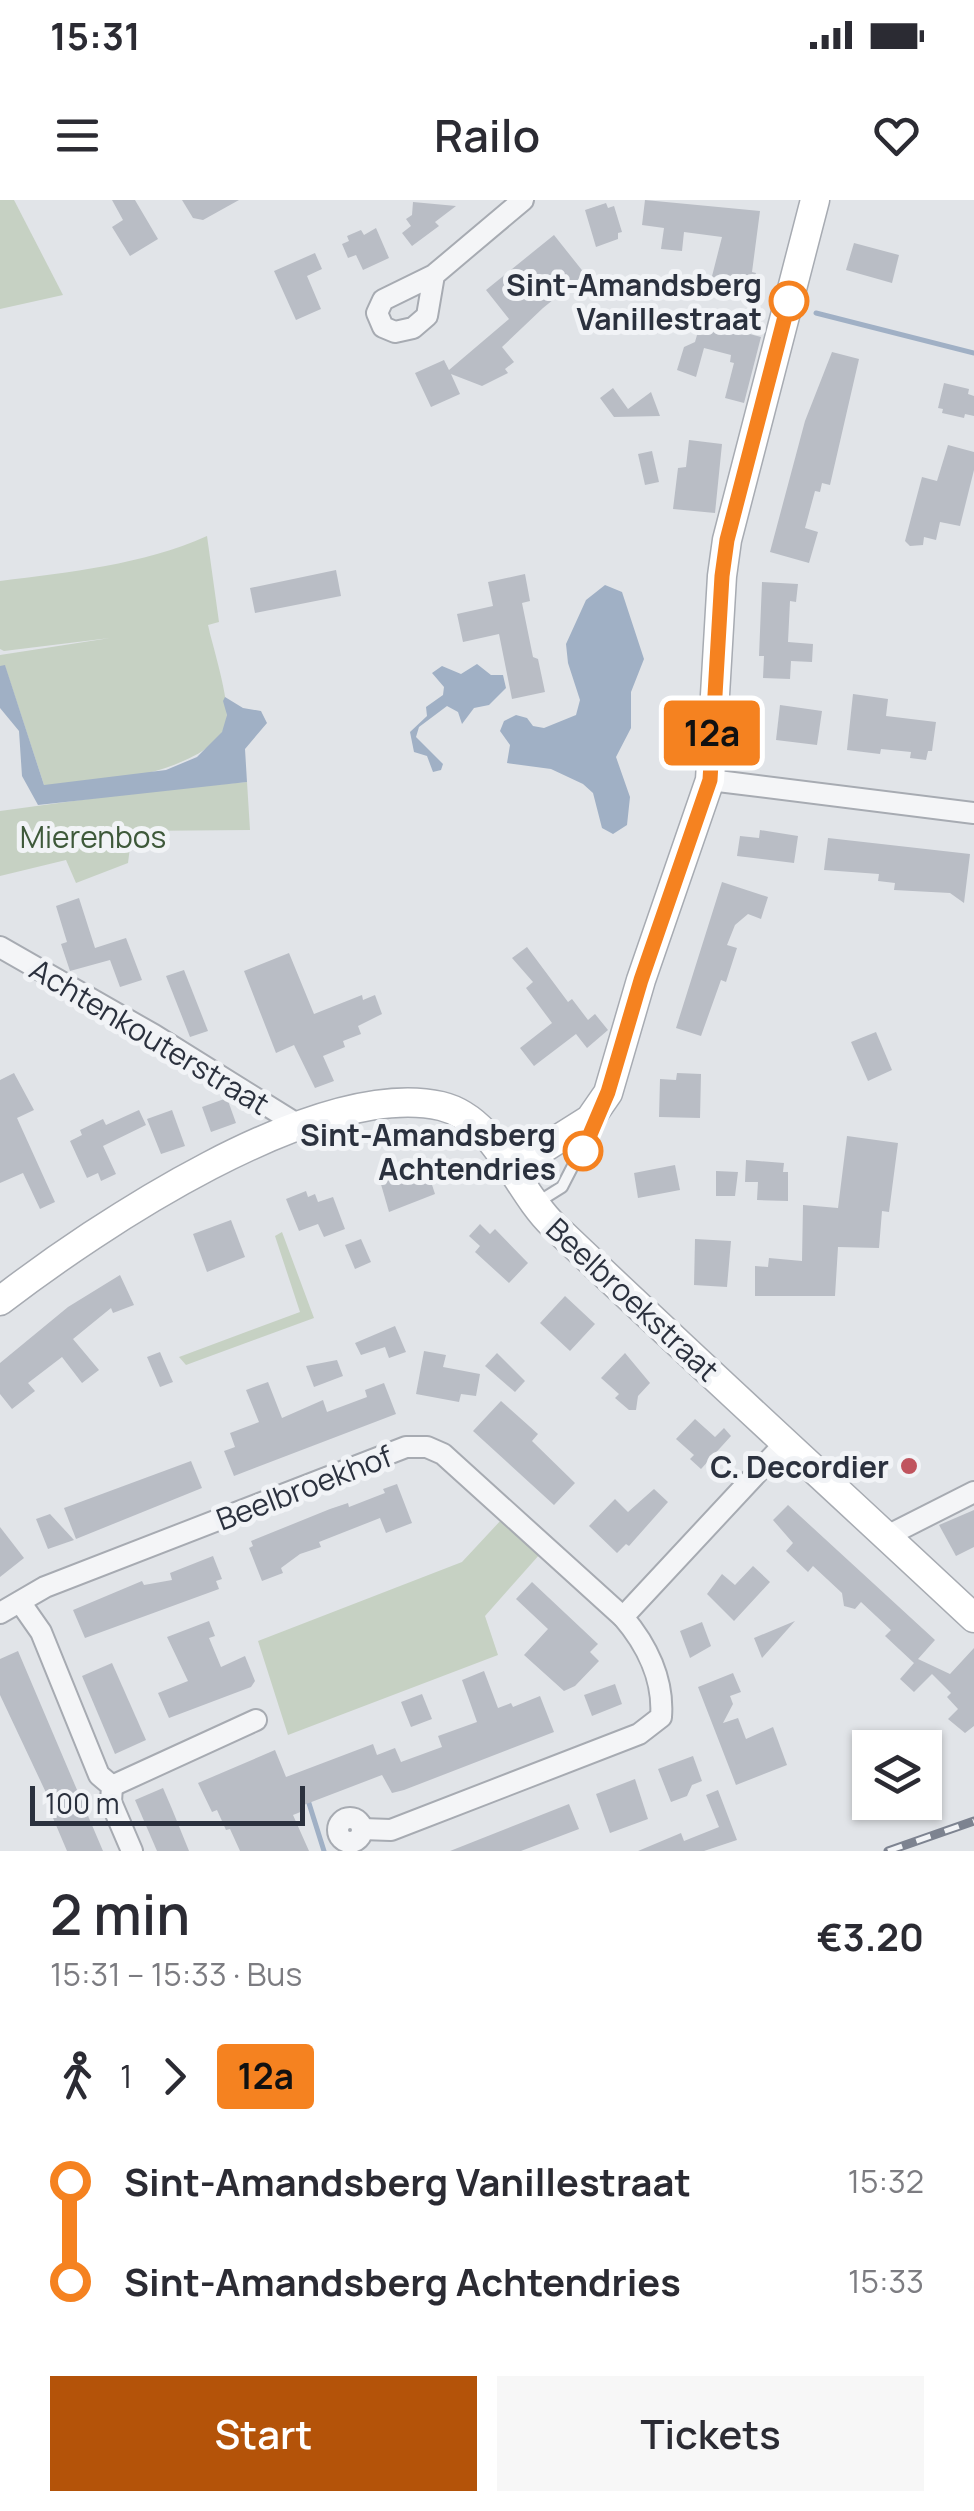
<!DOCTYPE html>
<html lang="en">
<head>
<meta charset="utf-8">
<style>
  body { margin:0; font-family:Manrope,sans-serif; background:#f7f7f7; color:#2b2b33; height:100vh; display:flex; flex-direction:column; font-size:38px; white-space:nowrap }
  * { box-sizing:border-box; margin:0 }
  p { font-size:32px; color:#7c7c81 }
  .icon { flex:none; width:55px; height:55px; fill:none; stroke:currentColor; stroke-width:2; stroke-linecap:round; stroke-linejoin:round }
  .map { position:relative; height:1651px; overflow:hidden }
  .panel { display:flex; flex-direction:column; background:#fff; flex:1 }
  .panel>* { flex:none }
  .badge { padding:0 20px; border-radius:8px; font-size:35px; line-height:65px }
  .tools { position:absolute; left:852px; top:1530px; display:grid; gap:20px }
  .tools a { display:grid; place-items:center; width:90px; height:90px; border-radius:0px; background:#fff; box-shadow:0 2px 8px #0004; font-size:50px }
  .scale { position:absolute; left:30px; bottom:25px; width:275px; box-sizing:border-box; padding-left:10px; border:5px solid #2b313e; border-top:0; font-size:28px; line-height:35px; white-space:nowrap; color:#2b313e; -webkit-text-stroke:8px #f1f3f6; paint-order:stroke }
  .map>.badge { position:absolute; translate:-50% -50%; box-shadow:0 0 0 5px #fff }
  .legs { display:flex; align-items:center; gap:15px; height:110px; padding:0 50px; font-size:32px }
  .legs p { margin-inline-start:auto }
  .headline { display:flex; align-items:center; justify-content:space-between; height:170px; padding:0 50px }
  h1 { font-size:55px; font-weight:600; line-height:75px }
  .primary-button { display:flex; gap:20px; margin-top:auto; padding:20px 50px }
  .primary-button a { flex:1; height:115px; border-radius:0px; background:#b45309; color:#fff; font-size:40px; font-weight:600; line-height:115px; text-align:center }
  .primary-button a+a { background:#f7f7f7; color:#2b2b33 }
  ul { padding:0 50px; list-style:none }
  li { display:flex; align-items:center; gap:35px; height:100px; font-size:38px }
  li i { display:grid; place-items:center; width:15px; height:100%; margin:0 12px; background:currentColor }
  li i::after { content:''; width:25px; height:25px; margin:-12px; border:8px solid; border-radius:50%; background:#fff }
  li p { margin-inline-start:auto }
  li:first-child i { background:linear-gradient(#0000 50%,currentColor 0) }
  li:last-child i { background:linear-gradient(currentColor 50%,#0000 0) }
  .status { display:flex; justify-content:space-between; align-items:center; height:70px; padding:0 50px; background:#fff; direction:ltr }
  .status svg { height:28px; fill:currentColor }
  header { display:flex; justify-content:space-between; align-items:center; height:130px; padding:0 50px; background:#fff; font-size:45px; font-weight:600 }
  .map>svg:first-child { display:block }
</style>
</head>
<body>
<div class="status"><b>15:31</b><svg viewBox="0 0 49 12"><path d="M0 12V9h3v3zM5 12V6h3v6zM10 12V3h3v9zM15 12V0h3v12zM26 1h20v11H26zM47 4h2v5h-2z"/></svg></div>
<header><svg class="icon" aria-label="menu" viewBox="0 0 24 24"><path d="M4 6h16M4 12h16M4 18h16"/></svg>Railo<svg class="icon" aria-label="heart" viewBox="0 0 24 24"><path d="M12 20l-8-8c-3-5 5-10 8-4 3-6 11-1 8 4z"/></svg></header>
<div class="map">
<svg width="974" height="1651" viewBox="0 0 974 1651">
  <rect width="100%" height="100%" fill="#e1e4e8"/>
  <!-- green -->
  <g fill="#c6d1c3">
    <polygon points="0,0 14,0 63,95 0,109"/>
    <path d="M207,336L219,422L208,425C213,448 231,503 226,523C214,571 86,589 44,585L5,466H0V455L110,438L4,451L0,449V381C70,372 142,365 207,336Z"/>
    <polygon points="247,582 250,630 132,631 128,663 76,683 66,660 0,676 0,611 154,590"/>
    <polygon points="282,1032 314,1118 186,1165 179,1157 300,1112 275,1036"/>
    <polygon points="502,1319 540,1354 485,1416 498,1455 288,1535 258,1441 462,1362"/>
  </g>
  <!-- water -->
  <g fill="#a0b0c5">
    <polygon points="605,385 622,392 644,459 631,492 631,528 616,557 630,597 627,625 613,634 602,628 593,593 583,584 551,569 507,563 510,545 500,531 504,521 516,515 527,518 533,526 544,528 576,515 580,500 568,463 566,444 586,400"/>
    <polygon points="477,464 491,475 503,475 506,488 489,505 474,508 462,524 458,512 447,506 419,527 416,537 443,564 441,570 433,572 427,556 414,552 410,532 427,516 426,507 443,495 444,487 432,473 442,466 461,474"/>
    <polygon points="5,465 44,585 166,570 197,557 222,532 227,515 223,501 225,497 243,508 261,511 267,523 245,549 247,582 38,605 22,576 19,531 0,508 0,466"/>
  </g>
  <g fill="none" stroke-linecap="round" stroke-linejoin="round">
    <!-- stream -->
    <g stroke="#a0b0c5" stroke-width="5">
      <polyline points="816,113 974,153"/>
      <polyline points="307,1597 324,1651"/>
    </g>
  </g>
  <!-- building -->
  <g fill="#b9bdc5">
    <polygon points="112,0 135,0 158,39 130,56 112,27 123,20"/>
    <polygon points="182,0 239,0 203,20 193,18"/>
    <polygon points="645,0 760,11 752,72 756,73 750,94 710,84 722,37 684,32 682,51 661,49 664,28 642,25"/>
    <polygon points="413,2 456,6 435,22 439,26 412,46 402,33 411,26 406,19 412,15"/>
    <polygon points="606,3 608,8 614,6 622,32 618,33 618,39 596,47 585,10"/>
    <polygon points="376,28 389,58 363,70 356,55 348,58 342,44 349,41 347,36 361,30 364,35"/>
    <polygon points="554,35 585,74 543,108 502,147 514,162 505,169 508,173 482,186 451,174 460,194 431,207 415,173 444,160 449,170 509,119 486,90"/>
    <polygon points="854,43 899,55 892,83 846,70"/>
    <polygon points="315,53 322,69 307,76 321,109 296,120 274,71"/>
    <polygon points="701,121 761,137 744,203 725,198 734,163 730,162 731,155 704,148 696,177 677,170 684,147 695,142"/>
    <polygon points="832,152 859,159 830,285 822,283 820,292 815,291 805,328 818,332 809,363 770,352 805,221"/>
    <polygon points="944,183 969,189 968,194 974,196 974,216 965,214 964,218 942,213 943,209 938,208"/>
    <polygon points="613,188 628,209 651,192 660,216 614,217 600,198"/>
    <polygon points="689,240 722,244 715,313 673,309 678,268 686,267"/>
    <polygon points="948,245 974,252 974,270 960,326 940,322 936,340 924,337 923,345 910,346 905,341 922,277 937,281"/>
    <polygon points="652,251 659,282 645,285 638,254"/>
    <polygon points="336,370 341,396 255,413 250,388"/>
    <polygon points="525,374 530,401 522,403 533,457 538,459 545,492 512,499 499,434 463,442 457,414 493,406 488,382"/>
    <polygon points="762,382 798,384 796,402 790,401 788,442 813,444 812,462 791,461 790,479 763,478 764,456 759,456"/>
    <polygon points="853,494 888,499 886,516 936,522 932,551 928,551 926,560 910,558 911,552 881,549 880,554 847,550"/>
    <polygon points="780,505 822,511 817,545 776,540"/>
    <polygon points="760,630 798,636 794,663 737,656 740,636 759,638"/>
    <polygon points="828,638 970,654 964,703 950,693 894,690 895,683 878,681 879,674 824,670"/>
    <polygon points="722,682 768,697 761,719 748,714 735,725 727,745 737,748 726,782 721,780 701,836 676,828"/>
    <polygon points="79,698 95,748 126,738 142,780 120,787 110,760 70,771 61,744 67,742 56,706"/>
    <polygon points="527,747 568,802 572,799 588,820 595,814 608,830 587,848 576,834 534,866 520,848 552,823 526,788 533,782 512,758"/>
    <polygon points="289,753 314,814 362,795 363,800 375,795 382,814 358,826 361,834 343,841 345,847 323,856 334,881 315,888 294,845 276,853 244,771"/>
    <polygon points="184,770 208,831 190,837 166,776"/>
    <polygon points="876,832 892,870 868,881 851,842"/>
    <polygon points="14,873 34,910 17,918 55,1002 40,1009 23,973 0,983 0,880"/>
    <polygon points="677,873 701,874 700,918 659,917 660,879 676,880"/>
    <polygon points="227,898 236,923 211,932 202,907"/>
    <polygon points="139,910 146,925 103,946 116,974 101,981 98,973 87,978 70,941 82,935 80,930 103,919 106,925"/>
    <polygon points="172,910 185,946 161,954 147,919"/>
    <polygon points="847,936 898,943 889,1012 882,1011 879,1048 838,1047 835,1096 755,1096 755,1066 768,1067 769,1058 802,1061 803,1005 838,1008"/>
    <polygon points="423,957 435,994 389,1012 378,974"/>
    <polygon points="746,960 784,963 783,972 788,972 788,1001 757,1000 758,982 745,982"/>
    <polygon points="675,965 680,990 638,998 634,973"/>
    <polygon points="716,971 738,972 735,996 716,996"/>
    <polygon points="306,991 308,997 315,994 318,1002 333,997 345,1029 324,1037 318,1024 299,1031 286,999"/>
    <polygon points="231,1020 245,1057 207,1072 193,1034"/>
    <polygon points="480,1024 490,1034 495,1029 528,1063 509,1083 475,1052 480,1046 469,1036"/>
    <polygon points="361,1039 371,1062 355,1069 345,1045"/>
    <polygon points="695,1039 731,1041 727,1087 694,1085"/>
    <polygon points="120,1075 134,1105 113,1113 111,1108 73,1139 99,1170 82,1183 62,1157 28,1183 35,1191 12,1209 0,1194 0,1163 68,1107"/>
    <polygon points="565,1096 595,1124 570,1151 540,1123"/>
    <polygon points="395,1126 406,1152 389,1158 385,1147 361,1155 355,1143"/>
    <polygon points="424,1151 446,1155 443,1167 480,1174 476,1196 461,1194 459,1202 416,1194"/>
    <polygon points="160,1152 173,1182 160,1187 147,1157"/>
    <polygon points="497,1153 525,1181 515,1192 485,1166"/>
    <polygon points="625,1153 650,1183 638,1196 636,1210 629,1210 615,1198 619,1194 601,1178"/>
    <polygon points="337,1160 343,1176 314,1187 306,1166"/>
    <polygon points="268,1182 282,1218 323,1200 327,1212 367,1197 365,1190 384,1183 396,1214 234,1276 224,1251 235,1247 230,1233 259,1222 246,1190"/>
    <polygon points="501,1201 538,1234 532,1241 575,1283 554,1305 473,1231"/>
    <polygon points="695,1219 715,1237 724,1228 731,1236 701,1269 690,1259 694,1255 676,1239"/>
    <polygon points="191,1261 202,1288 76,1339 64,1308"/>
    <polygon points="397,1284 412,1323 386,1333 380,1318 319,1342 321,1347 300,1354 281,1368 283,1373 262,1381 249,1348 253,1346 251,1341 330,1309 348,1303 349,1307 385,1293 383,1289"/>
    <polygon points="654,1289 668,1302 629,1346 626,1344 617,1353 589,1326 615,1299 628,1312"/>
    <polygon points="788,1305 935,1440 918,1459 950,1474 974,1448 974,1526 965,1533 948,1519 958,1509 947,1497 951,1493 932,1474 914,1492 900,1479 914,1463 885,1436 891,1430 861,1402 855,1409 844,1406 842,1393 813,1366 808,1372 786,1351 793,1343 773,1320"/>
    <polygon points="974,1310 974,1347 956,1356 939,1325"/>
    <polygon points="50,1314 74,1340 48,1349 36,1319"/>
    <polygon points="0,1327 24,1358 0,1377"/>
    <polygon points="213,1356 222,1379 216,1381 219,1389 85,1438 73,1410 142,1381 144,1385 172,1380 170,1373"/>
    <polygon points="753,1366 770,1382 734,1421 707,1394 722,1374 735,1385"/>
    <polygon points="532,1382 598,1444 590,1452 599,1461 575,1486 564,1491 524,1455 548,1429 516,1399"/>
    <polygon points="209,1421 215,1436 209,1438 221,1467 245,1456 255,1481 251,1487 169,1518 158,1493 188,1481 167,1437"/>
    <polygon points="795,1421 762,1458 754,1438"/>
    <polygon points="702,1422 711,1446 690,1458 680,1431"/>
    <polygon points="18,1451 49,1524 103,1651 67,1651 53,1618 57,1616 0,1495 0,1459"/>
    <polygon points="112,1463 146,1540 115,1554 82,1476"/>
    <polygon points="484,1471 498,1508 511,1503 513,1507 540,1496 554,1532 404,1590 392,1593 382,1575 301,1606 303,1611 293,1615 309,1651 240,1651 230,1629 226,1630 217,1610 212,1612 198,1583 275,1550 286,1577 373,1544 377,1555 395,1548 401,1562 442,1547 438,1536 477,1522 462,1480"/>
    <polygon points="733,1473 741,1492 730,1496 733,1504 723,1523 738,1518 746,1539 773,1527 787,1565 736,1585 698,1487"/>
    <polygon points="615,1484 622,1504 592,1516 584,1495"/>
    <polygon points="422,1494 432,1519 411,1527 401,1502"/>
    <polygon points="693,1556 702,1581 692,1585 687,1596 671,1602 658,1569"/>
    <polygon points="635,1579 648,1619 610,1633 596,1594"/>
    <polygon points="163,1588 172,1609 189,1651 157,1651 135,1600"/>
    <polygon points="718,1590 737,1640 704,1651 638,1651 681,1633 684,1641 719,1627 706,1595"/>
    <polygon points="569,1604 579,1629 521,1651 450,1651"/>
  </g>
  <g fill="none" stroke-linecap="round" stroke-linejoin="round">
    <defs>
      <polyline id="lane" points="538,1002 562,987 596,921"/>
      <g id="street">
        <polyline points="434,75 427,116 413,128 395,132 383,127 377,113 383,100 434,75 523,0"/>
        <polyline points="710,580 974,613"/>
        <polyline points="0,747 154,835 300,926"/>
        <polyline points="887,1336 974,1292"/>
        <polyline points="20,1402 41,1432 99,1575 112,1586 111,1602 132,1651"/>
        <polyline points="0,1413 45,1387 406,1247 427,1247 443,1254 623,1417"/>
        <polyline points="112,1586 256,1520"/>
        <circle cx="350" cy="1630" r="12"/>
        <path d="M362,1629L391,1630L639,1534L661,1517C664,1480 647,1445 623,1417L786,1242"/>
      </g>
      <g id="secondary">
        <polyline points="511,969 590,919 608,893 641,780 710,580 722,376 727,340 815,0"/>
        <path d="M0,1101C95,1028 317,878 441,906C496,919 516,990 553,1025C692,1158 834,1287 974,1418"/>
      </g>
    </defs>
    <!-- lane casing -->
    <use href="#lane" stroke="#a7abb2" stroke-width="14"/>
    <!-- street casing -->
    <use href="#street" stroke="#a7abb2" stroke-width="24"/>
    <!-- secondary casing -->
    <use href="#secondary" stroke="#a7abb2" stroke-width="31"/>
    <!-- lane -->
    <use href="#lane" stroke="#f4f5f7" stroke-width="10"/>
    <!-- street -->
    <use href="#street" stroke="#f4f5f7" stroke-width="20"/>
    <!-- secondary -->
    <use href="#secondary" stroke="#fff" stroke-width="28"/>
    <defs>
      <polyline id="rail" points="888,1651 974,1621"/>
    </defs>
    <!-- rail casing -->
    <use href="#rail" stroke="#7d8390" stroke-width="9"/>
    <!-- rail -->
    <use href="#rail" stroke="#f1f3f6" stroke-width="5" stroke-dasharray="15" stroke-linecap="butt"/>
  </g>
  <g fill="none" stroke-linecap="round" stroke-linejoin="round">
    <defs>
      <polyline id="line-1" points="583,951 608,892 641,780 710,580 722,376 727,340 789,101"/>
    </defs>
    <!-- line-1 casing -->
    <use href="#line-1" stroke="#fff" stroke-width="22"/>
    <!-- line-1 -->
    <use href="#line-1" stroke="#f58220" stroke-width="15"/>
  </g>
  <!-- markers -->
  <g fill="#fff" stroke="#f58220" stroke-width="5">
    <circle cx="789" cy="101" r="18"/>
    <circle cx="583" cy="951" r="18"/>
  </g>
  <circle fill="#c0545e" stroke="#f1f3f6" stroke-width="4" cx="909" cy="1266" r="10"/>
  <g text-anchor="middle" dominant-baseline="central" stroke-width="10" stroke-linejoin="round" paint-order="stroke">
    <!-- stop labels -->
    <g font-size="30" font-weight="bold" fill="#2b313e" stroke="#f1f3f6" text-anchor="end">
      <text x="762" y="84">Sint-Amandsberg<tspan x="762" dy="34">Vanillestraat</tspan></text>
      <text x="556" y="934">Sint-Amandsberg<tspan x="556" dy="34">Achtendries</tspan></text>
    </g>
    <!-- park labels -->
    <g font-size="30" fill="#3e593a" stroke="#f1f3f6">
      <text x="93" y="636">Mierenbos</text>
    </g>
    <!-- street labels -->
    <g font-size="30" fill="#2b313e" stroke="#f1f3f6">
      <text transform="translate(150 836) rotate(31)">Achtenkouterstraat</text>
      <text transform="translate(633 1099) rotate(43)">Beelbroekstraat</text>
      <text transform="translate(304 1287) rotate(-21)">Beelbroekhof</text>
    </g>
    <!-- poi labels -->
    <g font-size="30" font-weight="bold" fill="#2b313e" stroke="#f1f3f6" text-anchor="end">
      <text x="889" y="1266">C. Decordier</text>
    </g>
  </g>
</svg>
<div class="tools">
<a><svg class="icon" aria-label="layers" viewBox="0 0 24 24"><path d="M12 4l9 5-9 5-9-5zM3 14l9 5 9-5"/></svg></a>
</div>
<div class="scale">100 m</div>
<b class="badge" style="left:712px;top:533px;background:#f58220;color:#111">12a</b>
</div>
<section class="panel">
<div class="headline"><div><h1>2 min</h1><p>15:31 – 15:33 · Bus</p></div><b>€3.20</b></div>
<div class="legs"><svg class="icon" aria-label="walk" viewBox="0 0 24 24"><circle cx="13" cy="4" r="2"/><path d="M13 8l-2 6 4 7M11 14l-3 7M7 12l3-4h3l4 4"/></svg>1<svg class="icon" aria-label="forward" viewBox="0 0 24 24"><path d="M9 5l7 7-7 7"/></svg><b class="badge" style="background:#f58220;color:#111">12a</b></div>
<ul>
<li><i style="color:#f58220"></i><b>Sint-Amandsberg Vanillestraat</b><p>15:32</p></li>
<li><i style="color:#f58220"></i><b>Sint-Amandsberg Achtendries</b><p>15:33</p></li>
</ul>
<div class="primary-button"><a>Start</a><a>Tickets</a></div>
</section>
</body>
</html>
